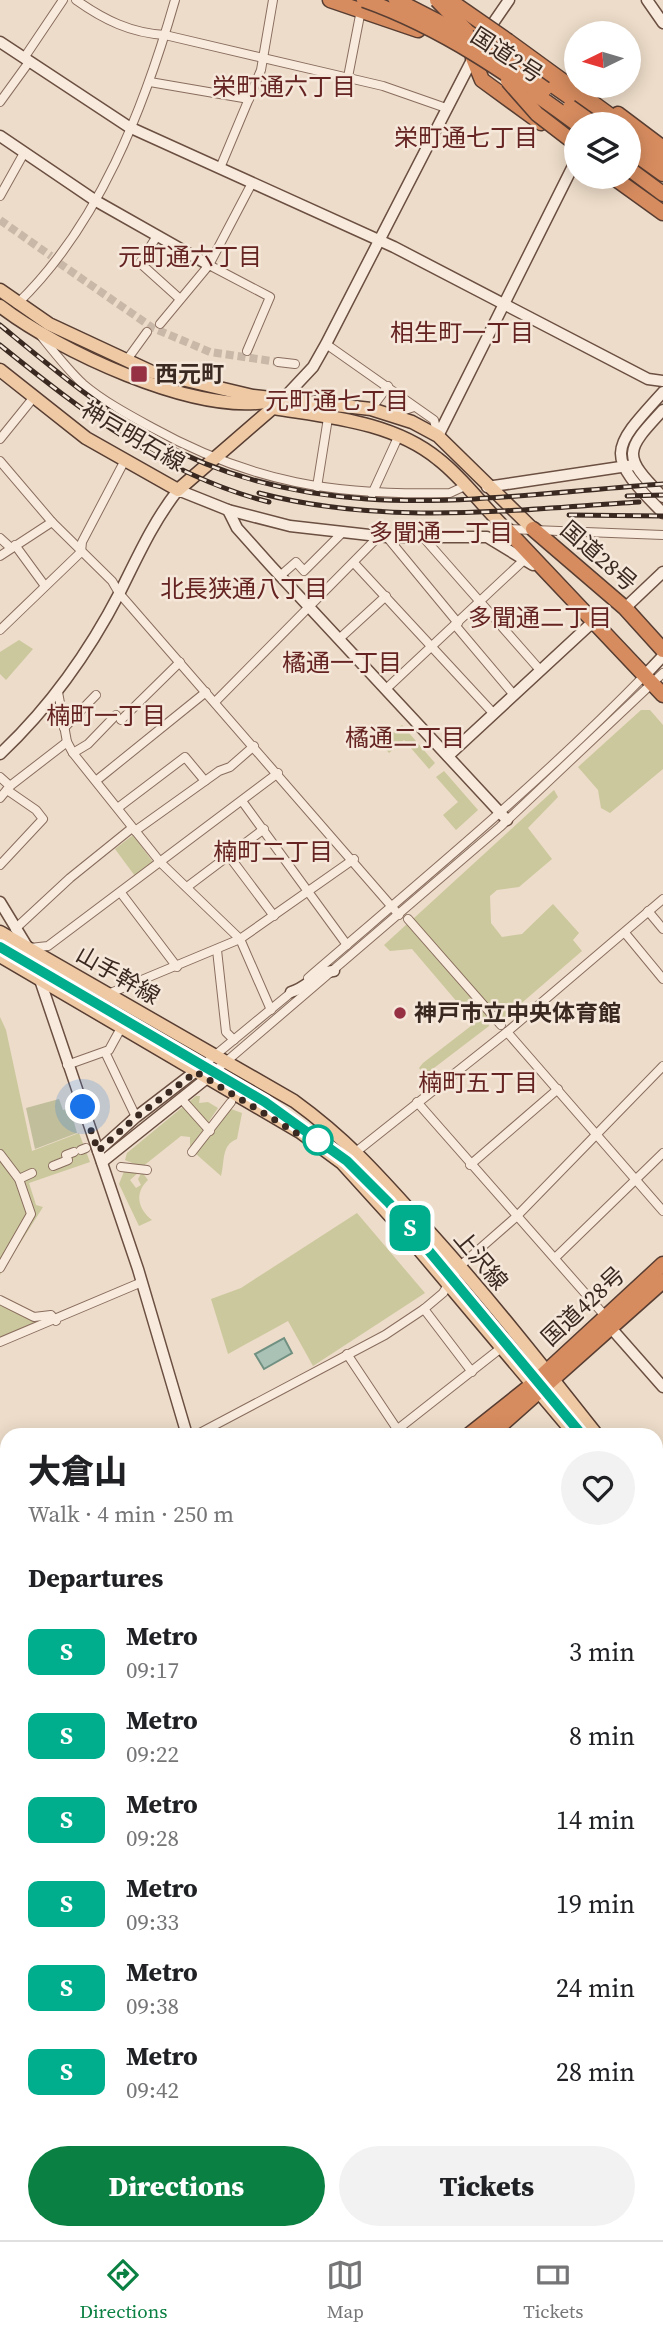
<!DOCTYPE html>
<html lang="en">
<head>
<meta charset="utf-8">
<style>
  body { margin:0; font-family:"Source Serif 4","Noto Sans JP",serif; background:#f2f2f2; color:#202124; height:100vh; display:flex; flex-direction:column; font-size:26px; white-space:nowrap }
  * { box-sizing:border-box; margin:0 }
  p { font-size:23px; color:#757577 }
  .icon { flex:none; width:38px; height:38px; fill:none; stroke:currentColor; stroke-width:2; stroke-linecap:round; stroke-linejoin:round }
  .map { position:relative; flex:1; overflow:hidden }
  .details { position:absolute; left:0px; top:1428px; width:663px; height:812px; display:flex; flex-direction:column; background:#fff; border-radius:21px 21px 0 0; box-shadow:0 4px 18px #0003 }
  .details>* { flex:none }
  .badge { padding:0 14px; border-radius:10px; font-size:24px; line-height:46px }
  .needle { width:46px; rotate:265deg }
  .controls { position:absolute; left:564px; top:21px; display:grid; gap:14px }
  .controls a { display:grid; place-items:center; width:77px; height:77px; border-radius:50%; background:#fff; box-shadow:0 4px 18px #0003; font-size:35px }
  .you { position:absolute; width:35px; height:35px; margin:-18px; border:5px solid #fff; border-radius:50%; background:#1a73e8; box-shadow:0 0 0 10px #1a73e833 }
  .map>.badge { position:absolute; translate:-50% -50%; box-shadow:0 0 0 4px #fff }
  h2 { padding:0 28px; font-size:26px; line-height:63px }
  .round { display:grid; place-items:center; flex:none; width:74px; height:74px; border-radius:37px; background:#f2f2f2 }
  .headline { display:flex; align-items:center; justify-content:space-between; height:119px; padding:0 28px }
  h1 { font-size:33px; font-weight:800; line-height:52px }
  .primary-button { display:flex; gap:14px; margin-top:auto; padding:14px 28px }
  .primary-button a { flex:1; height:80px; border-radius:42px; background:#0b8043; color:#fff; font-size:28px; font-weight:800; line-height:80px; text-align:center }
  .primary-button a+a { background:#f2f2f2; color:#202124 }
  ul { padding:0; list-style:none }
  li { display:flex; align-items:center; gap:21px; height:84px; padding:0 28px }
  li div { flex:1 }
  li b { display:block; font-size:26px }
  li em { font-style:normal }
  li .badge { min-width:77px; font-weight:700; text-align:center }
  .tabs { display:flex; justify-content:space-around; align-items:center; height:98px; border-top:2px solid #e0e0e0; background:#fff; font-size:19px; color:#757577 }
  .tabs a { display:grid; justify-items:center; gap:4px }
  .tabs .selected { color:#0b8043 }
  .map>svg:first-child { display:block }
</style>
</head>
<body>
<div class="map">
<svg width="663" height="2240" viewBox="0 0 663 2240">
  <rect width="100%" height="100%" fill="#eddcc9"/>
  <!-- green -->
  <g fill="#cbc89d">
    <polygon points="19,640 33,649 6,680 0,674 0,652"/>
    <polygon points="641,710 650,710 663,725 663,769 610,813 601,808 598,790 578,767"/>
    <polygon points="402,725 435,763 429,769 404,740 389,753 380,743"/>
    <polygon points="444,771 478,810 456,830 443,815 458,802 436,777"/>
    <polygon points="554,790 558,797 528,828 552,859 519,887 497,890 490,896 491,923 502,937 522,934 553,904 579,933 573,940 582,951 502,1020 413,919"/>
    <polygon points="133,835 153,862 135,876 115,849"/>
    <polygon points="407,924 490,1020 489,1026 430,1071 423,1073 419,1068 423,1063 471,1026 469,1016 412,949 390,951 384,945"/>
    <polygon points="0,1017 6,1030 32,1151 79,1133 90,1162 29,1183 36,1205 43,1207 0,1275"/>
    <polygon points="196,1096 200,1096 199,1103 208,1102 218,1108 190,1149 190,1137 181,1136 142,1167 125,1160 127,1153"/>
    <path d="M231,1109L242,1113L237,1139C221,1145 225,1161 221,1176L196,1154Z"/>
    <path d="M125,1169L140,1171L130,1180L136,1188L141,1185L138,1179L142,1172L148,1180C134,1193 138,1209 152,1220L139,1226L119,1184Z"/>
    <polygon points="357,1213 425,1293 313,1366 288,1321 228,1354 211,1299 241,1288"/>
    <polygon points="0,1305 39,1321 0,1337"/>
    <polygon points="656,1874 663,1881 663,2026 656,2032"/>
    <polygon points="378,2233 480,2233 478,2240 379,2240"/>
  </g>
  <!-- cemetery -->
  <polygon fill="#c1be9c" points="59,1099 63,1110 70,1108 77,1133 35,1149 26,1108"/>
  <!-- water -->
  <polygon fill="#aac2b6" stroke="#709082" stroke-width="2" points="284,1338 292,1353 264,1369 255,1354"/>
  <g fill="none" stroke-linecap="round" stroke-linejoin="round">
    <!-- river -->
    <g stroke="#aac2b6" stroke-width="16">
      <polyline points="199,2233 229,2240"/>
      <polyline points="83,2240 125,2233"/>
    </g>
    <!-- street-tunnel -->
    <g stroke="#c9b8a7" stroke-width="8" stroke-dasharray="8 4" stroke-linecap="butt">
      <polyline points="0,220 51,256"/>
      <polyline points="59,263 153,328 210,352 278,362"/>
    </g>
    <defs>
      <g id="street">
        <path d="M76,0C104,20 131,33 165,35L383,86L446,108"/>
        <polyline points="24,58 63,0"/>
        <polyline points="348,77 361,10"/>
        <polyline points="150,82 249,99"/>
        <polyline points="0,102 29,62"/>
        <polyline points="220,168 261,70 273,0"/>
        <polyline points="0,196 24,153"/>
        <polyline points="157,236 140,263 180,299"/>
        <polyline points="209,265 270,297 247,351"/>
        <path d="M17,304C99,225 144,108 175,0"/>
        <polyline points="160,324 209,265 252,183"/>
        <path d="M41,336C54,352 68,370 83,384C103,401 129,415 151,427C252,483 336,496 450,493L465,486"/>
        <polyline points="326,344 434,420 438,436"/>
        <polyline points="126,361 147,332"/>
        <polyline points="278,362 295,364"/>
        <polyline points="371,409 388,386"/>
        <polyline points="393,414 414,407"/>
        <polyline points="0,439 34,397"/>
        <polyline points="0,461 52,522 112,581 119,593 399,915"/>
        <polyline points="317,487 328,418"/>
        <polyline points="372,494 399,435"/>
        <polyline points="387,537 458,623"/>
        <polyline points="423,537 540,670"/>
        <polyline points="0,538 11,548"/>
        <polyline points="490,538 506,529 663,535"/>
        <polyline points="15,545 45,586"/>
        <polyline points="0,556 52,522"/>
        <polyline points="354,563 494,714"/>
        <polyline points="280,576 296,562 304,571 343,532"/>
        <polyline points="455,625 514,695"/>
        <polyline points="0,630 81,552 82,542 125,460"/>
        <polyline points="339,639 386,596"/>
        <polyline points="386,689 525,559"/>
        <polyline points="58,692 67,742 73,753 161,863 240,939 271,1010"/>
        <polyline points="215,702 379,536"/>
        <polyline points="121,720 180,662"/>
        <polyline points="64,728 96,695"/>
        <polyline points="73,753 88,744 116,715"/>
        <polyline points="0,777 10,786"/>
        <polyline points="97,780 206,692"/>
        <polyline points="0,798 10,786 67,742"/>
        <polyline points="242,801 347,945"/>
        <polyline points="119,807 185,757 205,781"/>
        <polyline points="135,831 219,771 230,767 254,746"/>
        <polyline points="229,856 274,916"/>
        <polyline points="0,865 43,819 36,810 7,790"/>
        <polyline points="187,887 264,829"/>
        <polyline points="121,893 177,967"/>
        <polyline points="648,911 663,929"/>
        <polyline points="408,919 501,1025"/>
        <polyline points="15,929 70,878 132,828"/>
        <polyline points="625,933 663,979"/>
        <polyline points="30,948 48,946 278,773"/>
        <polyline points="217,950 226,1032 234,1040"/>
        <path d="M308,978C423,879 540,783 646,674"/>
        <polyline points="108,994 240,939 354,859"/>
        <polyline points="507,1032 663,1211"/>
        <polyline points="105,1052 136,1117"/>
        <polyline points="67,1065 109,1050 121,1028"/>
        <polyline points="196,1071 293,991"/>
        <polyline points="207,1078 500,827 663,673"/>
        <polyline points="417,1102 606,1317"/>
        <polyline points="185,1103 210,1131"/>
        <polyline points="81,1150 86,1148"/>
        <polyline points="192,1152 231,1102"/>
        <polyline points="0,1154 19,1179 31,1214 0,1268"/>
        <polyline points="342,1163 507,1032 663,899"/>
        <polyline points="470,1165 558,1089"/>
        <polyline points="53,1166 68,1160 66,1155 74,1152"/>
        <polyline points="121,1167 147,1170"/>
        <polyline points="19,1179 32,1173"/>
        <polyline points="555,1258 663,1153"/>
        <polyline points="0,1300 34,1317 51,1315 56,1321"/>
        <polyline points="424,1309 472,1372"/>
        <polyline points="0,1342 142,1282"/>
        <polyline points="347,1354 401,1435"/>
        <polyline points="398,1429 501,1348"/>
        <polyline points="196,1435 385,1335 424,1309 443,1293 460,1266 516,1217 663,1066"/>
        <polyline points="656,1490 663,1483"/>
        <polyline points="656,1596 663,1603"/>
        <polyline points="656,1701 663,1708"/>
        <polyline points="0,1707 7,1705"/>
        <polyline points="0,1748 7,1745"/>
        <polyline points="656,1754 663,1748"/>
        <polyline points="0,1759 7,1775"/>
        <polyline points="0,1804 7,1802"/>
        <polyline points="656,1813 663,1820"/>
        <polyline points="0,1837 7,1848"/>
        <polyline points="0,1865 7,1859"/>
        <polyline points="656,1868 663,1875"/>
        <polyline points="0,1873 7,1881"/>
        <polyline points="0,1905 7,1899"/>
        <polyline points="0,1987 7,1983"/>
        <polyline points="0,2024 7,2021"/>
        <polyline points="0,2059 7,2072"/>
        <polyline points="656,2134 663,2129"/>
        <polyline points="0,2145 7,2137"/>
        <polyline points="656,2177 663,2187"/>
        <polyline points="656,2203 663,2200"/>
        <polyline points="254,2233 267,2240"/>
        <polyline points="0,2240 39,2233"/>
      </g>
      <g id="secondary">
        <polyline points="647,0 663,23"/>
        <polyline points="487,32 509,0"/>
        <polyline points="0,42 129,127 394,247 648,379 663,381"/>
        <polyline points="0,136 96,201 209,265"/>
        <path d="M663,392C609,451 605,455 663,513"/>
        <polyline points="283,399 313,367 326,344 474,56"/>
        <path d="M663,410C625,451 621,455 663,497"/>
        <polyline points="438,436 576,160"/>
        <polyline points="487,487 634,465"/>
        <polyline points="228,510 237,528 271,566 507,820"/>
        <polyline points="625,608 663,572"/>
        <polyline points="646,674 663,656"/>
        <path d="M0,754C49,708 89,652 120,592C138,556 153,522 178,490L228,510L290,526L387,537H487L533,565"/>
        <polyline points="448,756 595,620"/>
        <polyline points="0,902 28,948 40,980 138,1269 187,1435"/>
        <path d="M291,992C307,988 317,971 334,971"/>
        <polyline points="98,1151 136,1117 196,1071"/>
        <polyline points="102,1162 207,1078"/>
        <polyline points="611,1328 663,1387"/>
        <polyline points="656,1646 663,1640"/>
        <polyline points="0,2155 7,2161"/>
        <polyline points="54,2233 54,2240"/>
      </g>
      <g id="primary">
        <polyline points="0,290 49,324 152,372 253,396 371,409 412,422 438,436 533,529"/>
        <path d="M0,306C58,351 192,413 265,402"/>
        <polyline points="0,370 86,438 178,490 283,399"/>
        <path d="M274,408C329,417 393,422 438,459C464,479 483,507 506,529"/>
        <path d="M0,932L294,1101C348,1140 380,1177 424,1226C485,1293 541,1364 597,1435"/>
        <polyline points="0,956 300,1132 342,1163 400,1227 575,1435"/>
        <polyline points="656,1509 663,1517"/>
        <polyline points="656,1535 663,1543"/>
      </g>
      <g id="highway">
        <polyline points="330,0 418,30"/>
        <polyline points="455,23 484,37 608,124"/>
        <polyline points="508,41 622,124"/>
        <polyline points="473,58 482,80 541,123"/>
        <polyline points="618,114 663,148"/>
        <polyline points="628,138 663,161"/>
        <polyline points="628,149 663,174"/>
        <polyline points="628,168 663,194"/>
        <polyline points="613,177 663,213"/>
        <polyline points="506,529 663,695"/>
        <polyline points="533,529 625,608 663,650"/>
        <polyline points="469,1435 533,1384 663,1264"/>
        <polyline points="490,1435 663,1281"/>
        <polyline points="0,1640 7,1637"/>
        <polyline points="0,1656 7,1654"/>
      </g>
    </defs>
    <!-- street casing -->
    <use href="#street" stroke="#896d5e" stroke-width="10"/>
    <!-- secondary casing -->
    <use href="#secondary" stroke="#6b4f41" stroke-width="13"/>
    <!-- primary casing -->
    <use href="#primary" stroke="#573d32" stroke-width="15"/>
    <!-- highway casing -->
    <use href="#highway" stroke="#573d32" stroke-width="17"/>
    <!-- street -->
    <use href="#street" stroke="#f8ebdd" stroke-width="8"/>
    <!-- secondary -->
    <use href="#secondary" stroke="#f8ebdd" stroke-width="10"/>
    <!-- primary -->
    <use href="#primary" stroke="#eec9a4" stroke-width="12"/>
    <!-- highway -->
    <use href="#highway" stroke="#d78c5f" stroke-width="14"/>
    <defs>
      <g id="rail">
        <path d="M0,325C51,367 100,409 158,441C318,530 490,496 663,484"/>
        <path d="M0,345C82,411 165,476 269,502"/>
        <path d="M259,493C384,526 511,510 639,502"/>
        <polyline points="627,496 663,495"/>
        <polyline points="569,515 663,516"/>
      </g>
    </defs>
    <!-- rail casing -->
    <use href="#rail" stroke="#3a2921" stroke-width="5"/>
    <!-- rail -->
    <use href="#rail" stroke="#f5e7d9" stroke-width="2.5" stroke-dasharray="8" stroke-linecap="butt"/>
    <defs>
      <g id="highway-bridge">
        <path d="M364,0C443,28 510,75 577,124"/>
        <polyline points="396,0 480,43 545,89"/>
        <polyline points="437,0 466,30"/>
        <polyline points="449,0 508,41"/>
        <polyline points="508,81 537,114 576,144"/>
        <polyline points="570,107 594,124"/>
      </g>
    </defs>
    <!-- highway-bridge casing -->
    <use href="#highway-bridge" stroke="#573d32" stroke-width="17" stroke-linecap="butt"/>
    <!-- highway-bridge -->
    <use href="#highway-bridge" stroke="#d78c5f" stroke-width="14"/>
  </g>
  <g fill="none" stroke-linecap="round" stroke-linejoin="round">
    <defs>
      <polyline id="line" points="0,947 265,1102 347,1161 389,1203 582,1435"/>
    </defs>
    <!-- line casing -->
    <use href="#line" stroke="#fff" stroke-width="16"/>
    <!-- line -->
    <use href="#line" stroke="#00ae8e" stroke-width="10"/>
    <!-- walk -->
    <polyline stroke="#3a2921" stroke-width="7" stroke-dasharray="0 12.6" points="83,1107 98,1151 136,1117 196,1072 321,1148 318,1140"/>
  </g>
  <!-- markers -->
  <g fill="#963144" stroke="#f5e7d9" stroke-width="2.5">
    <rect x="130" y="365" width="18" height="18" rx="3.5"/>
    <circle cx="400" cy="1013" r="7"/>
  </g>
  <circle fill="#fff" stroke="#00ae8e" stroke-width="3.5" cx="318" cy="1140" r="14"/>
  <g text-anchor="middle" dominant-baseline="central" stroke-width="5" stroke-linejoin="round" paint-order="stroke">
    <!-- street labels -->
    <g font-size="23" fill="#3a2921" stroke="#f5e7d9">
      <text transform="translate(507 55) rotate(33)">国道2号</text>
      <text transform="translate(133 436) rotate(30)">神戸明石線</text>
      <text transform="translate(599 556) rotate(41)">国道28号</text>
      <text transform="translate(118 975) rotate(30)">山手幹線</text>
      <text transform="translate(481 1260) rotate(50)">上沢線</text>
      <text transform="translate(583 1306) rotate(-43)">国道428号</text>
    </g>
    <!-- poi labels -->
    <g font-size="23" font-weight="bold" fill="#3a2921" stroke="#f5e7d9" text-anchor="start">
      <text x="155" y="374">西元町</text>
      <text x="414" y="1013">神戸市立中央体育館</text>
    </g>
    <!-- neighbourhood labels -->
    <g font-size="24" fill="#652422" stroke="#f5e7d9">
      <text x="284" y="86">栄町通六丁目</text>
      <text x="466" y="137">栄町通七丁目</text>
      <text x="190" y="256">元町通六丁目</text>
      <text x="462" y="332">相生町一丁目</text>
      <text x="337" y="400">元町通七丁目</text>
      <text x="441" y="532">多聞通一丁目</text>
      <text x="244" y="588">北長狭通八丁目</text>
      <text x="540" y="617">多聞通二丁目</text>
      <text x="342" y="662">橘通一丁目</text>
      <text x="106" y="715">楠町一丁目</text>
      <text x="405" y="737">橘通二丁目</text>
      <text x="273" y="851">楠町二丁目</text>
      <text x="478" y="1082">楠町五丁目</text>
    </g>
  </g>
</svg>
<div class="controls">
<a><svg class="needle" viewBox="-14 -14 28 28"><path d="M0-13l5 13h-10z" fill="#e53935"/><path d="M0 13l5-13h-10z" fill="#757577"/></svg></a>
<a><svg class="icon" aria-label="layers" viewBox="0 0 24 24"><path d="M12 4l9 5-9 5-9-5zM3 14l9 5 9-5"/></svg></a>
</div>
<div class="you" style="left:83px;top:1107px"></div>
<b class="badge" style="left:410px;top:1228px;background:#00ae8e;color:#fff">S</b>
<section class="details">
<div class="headline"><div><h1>大倉山</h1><p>Walk · 4 min · 250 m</p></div><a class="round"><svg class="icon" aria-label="heart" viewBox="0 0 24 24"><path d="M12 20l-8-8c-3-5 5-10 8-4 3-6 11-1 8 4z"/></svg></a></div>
<h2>Departures</h2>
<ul>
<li><span class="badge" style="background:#00ae8e;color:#fff">S</span><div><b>Metro</b><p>09:17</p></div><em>3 min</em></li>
<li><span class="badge" style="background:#00ae8e;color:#fff">S</span><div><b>Metro</b><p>09:22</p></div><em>8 min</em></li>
<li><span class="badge" style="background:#00ae8e;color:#fff">S</span><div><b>Metro</b><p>09:28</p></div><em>14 min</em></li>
<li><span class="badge" style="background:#00ae8e;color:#fff">S</span><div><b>Metro</b><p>09:33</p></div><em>19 min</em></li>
<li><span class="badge" style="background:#00ae8e;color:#fff">S</span><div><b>Metro</b><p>09:38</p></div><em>24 min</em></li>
<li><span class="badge" style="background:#00ae8e;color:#fff">S</span><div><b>Metro</b><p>09:42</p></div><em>28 min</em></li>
</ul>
<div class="primary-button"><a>Directions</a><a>Tickets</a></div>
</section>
</div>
<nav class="tabs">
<a class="selected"><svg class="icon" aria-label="directions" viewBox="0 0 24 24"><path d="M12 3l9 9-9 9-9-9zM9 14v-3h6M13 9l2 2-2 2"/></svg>Directions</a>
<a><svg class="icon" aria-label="map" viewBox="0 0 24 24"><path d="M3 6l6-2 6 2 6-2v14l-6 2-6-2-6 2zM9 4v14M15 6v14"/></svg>Map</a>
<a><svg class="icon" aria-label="tickets" viewBox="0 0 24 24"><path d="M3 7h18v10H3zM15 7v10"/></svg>Tickets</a>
</nav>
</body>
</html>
